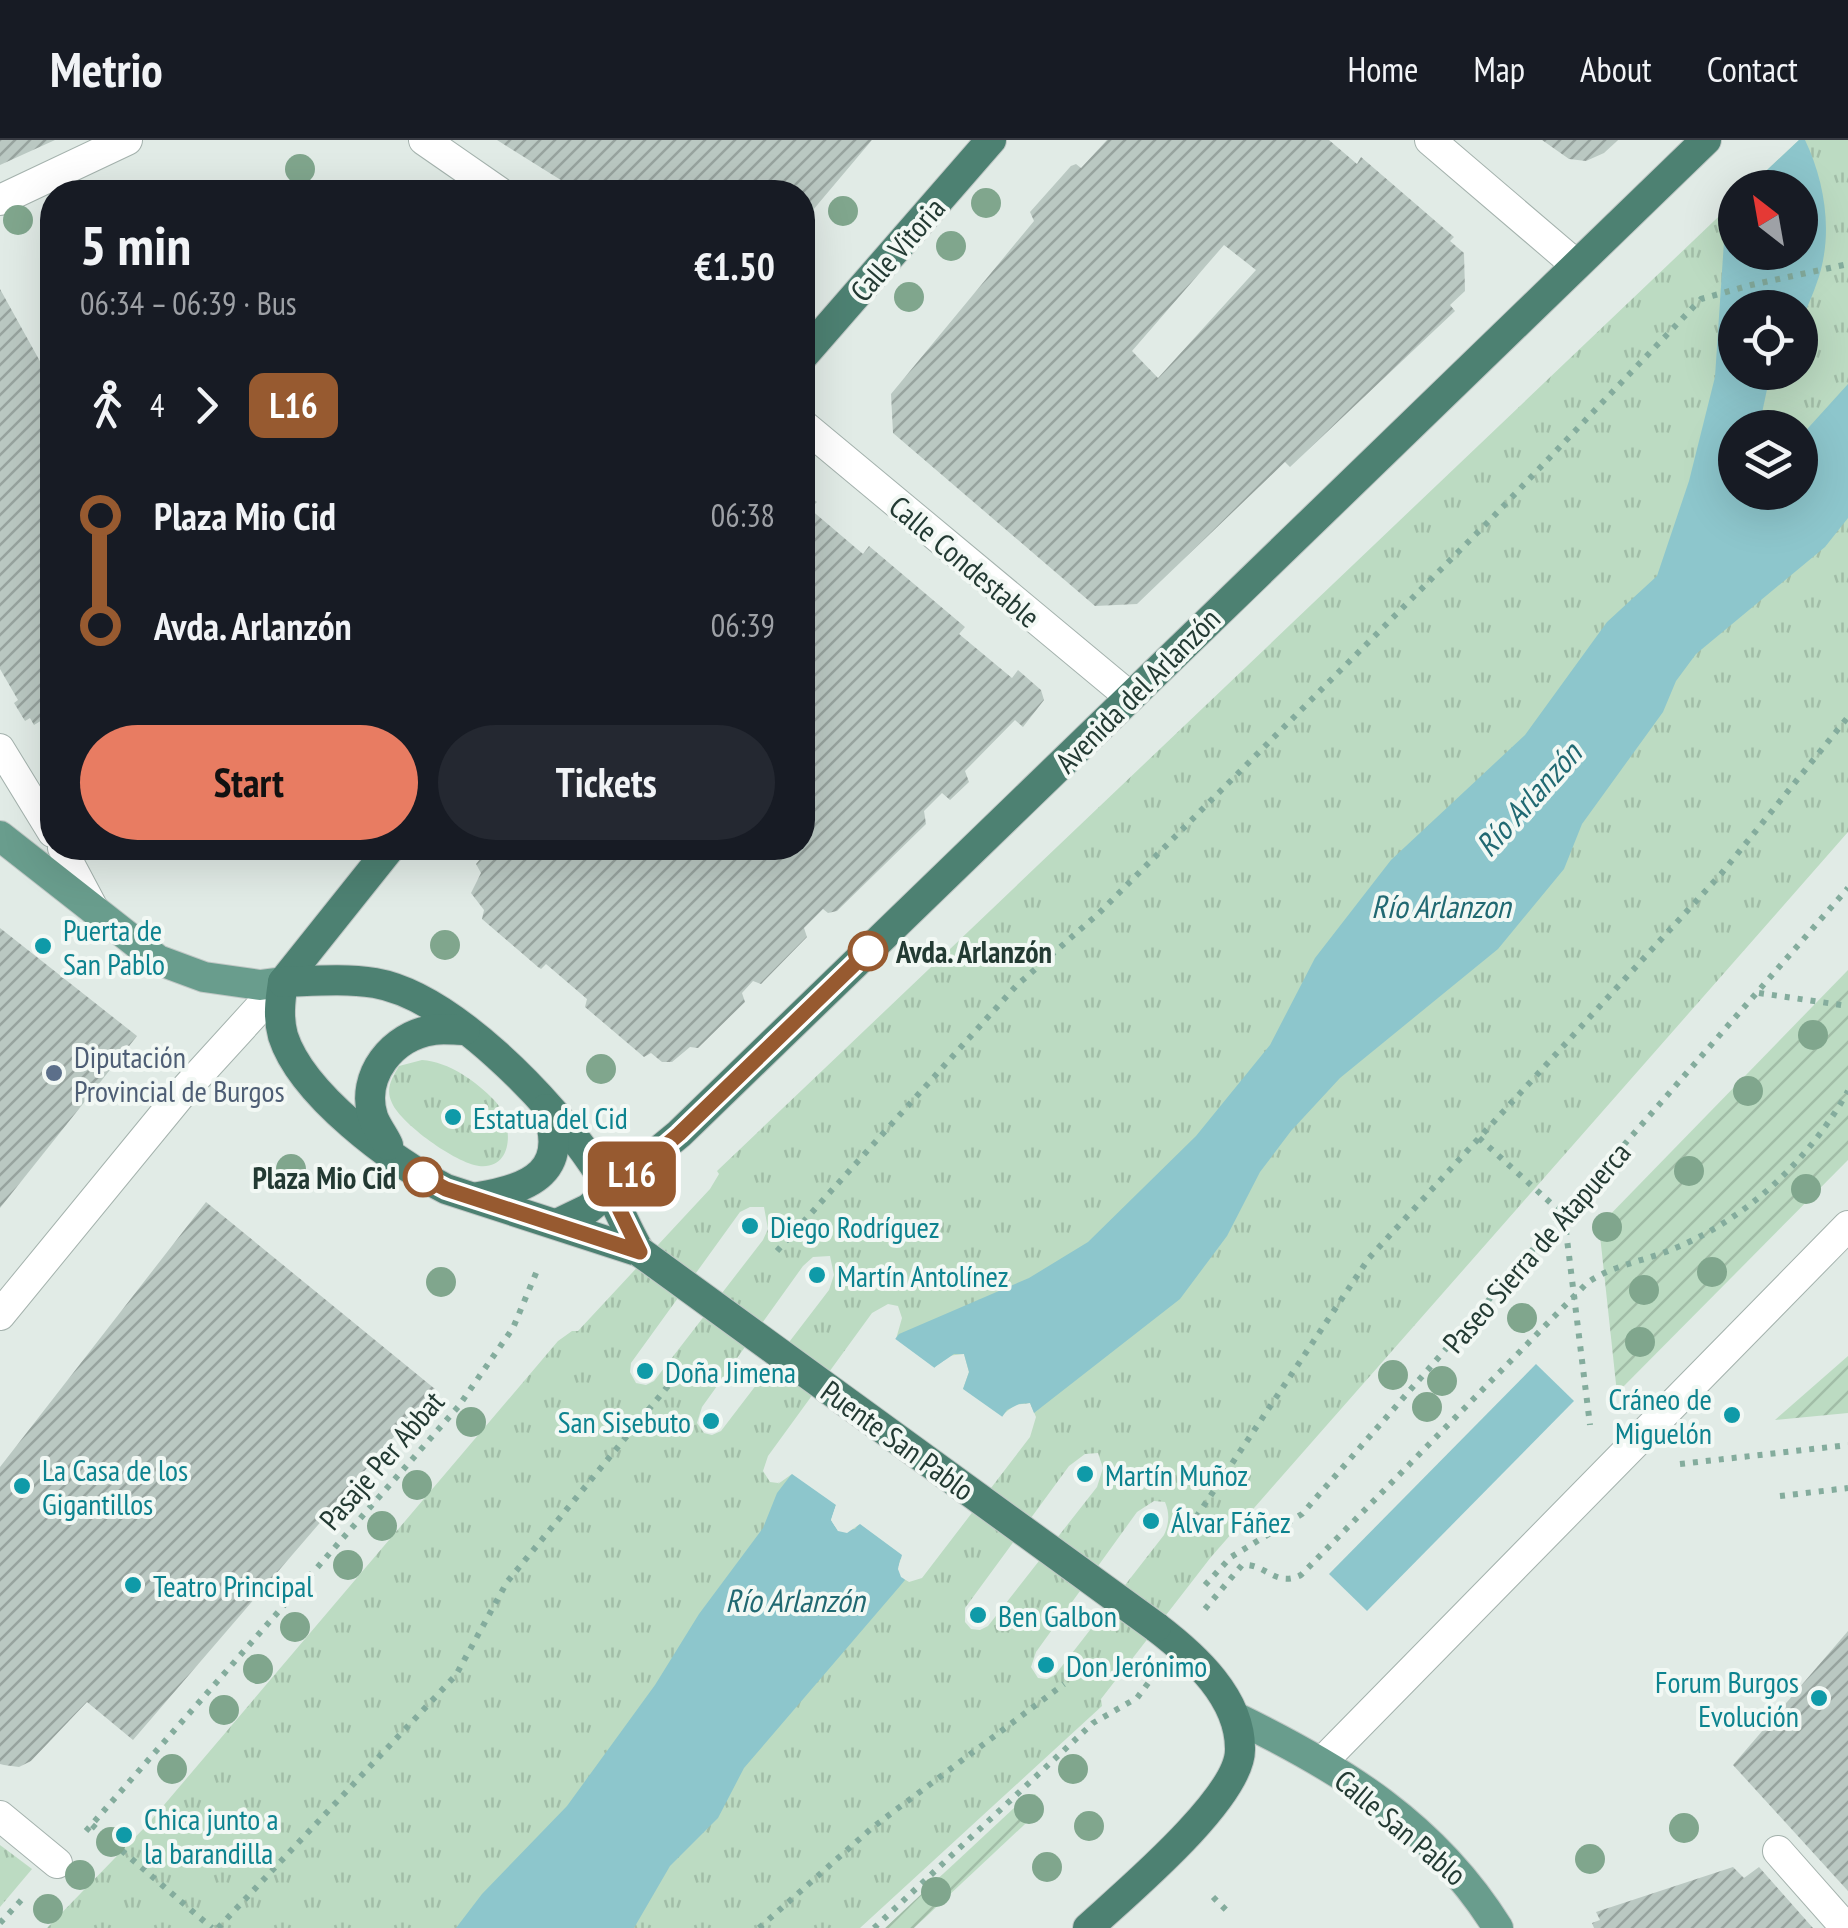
<!DOCTYPE html>
<html lang="en">
<head>
<meta charset="utf-8">
<style>
  body { margin:0; font-family:"PT Sans Narrow",sans-serif; background:#242831; color:#f1f3f6; height:100vh; display:flex; flex-direction:column; font-size:38px; white-space:nowrap }
  * { box-sizing:border-box; margin:0 }
  p { font-size:32px; color:#9ea1a6 }
  .icon { flex:none; width:55px; height:55px; fill:none; stroke:currentColor; stroke-width:2; stroke-linecap:round; stroke-linejoin:round }
  .map { position:relative; flex:1; overflow:hidden }
  .side { position:absolute; left:40px; top:40px; width:775px; height:680px; display:flex; flex-direction:column; background:#171b24; border-radius:40px; box-shadow:0 10px 40px #0002 }
  .side>* { flex:none }
  .badge { padding:0 20px; border-radius:15px; font-size:35px; line-height:65px }
  .needle { width:65px; rotate:329deg }
  .controls { position:absolute; left:1718px; top:30px; display:grid; gap:20px }
  .controls a { display:grid; place-items:center; width:100px; height:100px; border-radius:50%; background:#171b24; box-shadow:0 10px 40px #0002; font-size:50px }
  .map>.badge { position:absolute; translate:-50% -50%; box-shadow:0 0 0 5px #fff }
  .legs { display:flex; align-items:center; gap:15px; height:110px; padding:0 40px; font-size:32px }
  .legs p { margin-inline-start:auto }
  .head { display:flex; align-items:center; justify-content:space-between; height:170px; padding:0 40px }
  h1 { font-size:55px; font-weight:700; line-height:75px }
  .primary-button { display:flex; gap:20px; margin-top:auto; padding:20px 40px }
  .primary-button a { flex:1; height:115px; border-radius:60px; background:#e87c62; color:#111; font-size:40px; font-weight:700; line-height:115px; text-align:center }
  .primary-button a+a { background:#242831; color:#f1f3f6 }
  ul { padding:0 40px; list-style:none }
  li { display:flex; align-items:center; gap:35px; height:110px; font-size:38px }
  li i { display:grid; place-items:center; width:15px; height:100%; margin:0 12px; background:currentColor }
  li i::after { content:''; width:25px; height:25px; margin:-12px; border:8px solid; border-radius:50%; background:#171b24 }
  li p { margin-inline-start:auto }
  li:first-child i { background:linear-gradient(#0000 50%,currentColor 0) }
  li:last-child i { background:linear-gradient(currentColor 50%,#0000 0) }
  header { display:flex; align-items:center; gap:60px; box-sizing:border-box; height:140px; padding:0 50px; background:#171b24; border-bottom:2px solid #363941 }
  header strong { font-size:48px }
  nav { display:flex; gap:55px; margin-inline-start:auto; font-size:35px }
  .map>svg:first-child { display:block }
</style>
</head>
<body>
<header>
<strong>Metrio</strong>
<nav><a>Home</a><a>Map</a><a>About</a><a>Contact</a></nav>
</header>
<div class="map">
<svg width="1848" height="1788" viewBox="0 0 1848 1788">
  <defs>
    <pattern id="grass-tufts" width="24" height="20" patternUnits="userSpaceOnUse" patternTransform="scale(2.5)"><rect width="24" height="20" fill="#bcdbc2"/><path d="M3 7l-1-3M5 7V3M7 7l1-3M15 17l-1-3M17 17v-4M19 17l1-3" fill="none" stroke="#a1bda7"/></pattern>
    <pattern id="garden-furrows" width="10" height="10" patternUnits="userSpaceOnUse" patternTransform="scale(2.5)"><rect width="10" height="10" fill="#bcdbc2"/><path d="M-1 1l2-2M0 10L10 0M9 11l2-2" fill="none" stroke="#a1bda7"/></pattern>
    <pattern id="building-hatch" width="6" height="6" patternUnits="userSpaceOnUse" patternTransform="scale(2.5)"><rect width="6" height="6" fill="#bac8c2"/><path d="M-1 1l2-2M0 6l6-6M5 7l2-2" fill="none" stroke="#97a39e"/></pattern>
  </defs>
  <rect width="100%" height="100%" fill="#e1ebe6"/>
  <!-- grass -->
  <g fill="url(#grass-tufts)" fill-rule="evenodd">
    <path d="M1799,0H1848V692L1211,1417L1101,1559L1102,1566L860,1788H47L147,1685L558,1201L572,1191H578L710,1049L719,1034L717,1031L1735,61V112H1800V48L1749,47ZM1735,168H1800V232H1735ZM1735,288H1800V352H1735ZM750,1067H764L768,1089L763,1100L654,1241L646,1245L636,1243L630,1232L631,1223L740,1072ZM830,1116L834,1135L829,1150L721,1291L712,1295L704,1293L697,1283L702,1267L803,1126L813,1117ZM888,1164L898,1166L902,1178L896,1199L935,1227L947,1216L964,1214L969,1232L963,1249L1001,1276L1015,1265L1030,1263L1036,1277L1030,1297L922,1438L909,1442L898,1426L903,1415L859,1383L847,1393L832,1385L831,1376L836,1365L792,1333L778,1343L770,1342L763,1331L768,1316L872,1173ZM1098,1313L1103,1328L1097,1347L988,1486L980,1490L971,1489L965,1482V1468L1069,1326L1085,1314ZM1154,1361L1165,1362C1170,1374 1169,1384 1164,1395L1055,1535L1047,1539L1038,1538L1031,1527L1036,1512L1137,1372Z"/>
    <path d="M422,920C449,922 476,941 495,961C513,980 516,1030 479,1026C456,1023 401,984 392,963C385,949 392,938 399,926Z"/>
    <polygon points="0,1705 32,1729 0,1767"/>
  </g>
  <!-- garden -->
  <g fill="url(#garden-furrows)">
    <polygon points="1848,830 1848,1020 1617,1253 1599,1086"/>
    <polygon points="1848,1216 1848,1273 1775,1280"/>
    <polygon points="1035,1654 1040,1659 1041,1669 914,1788 885,1788 1028,1655"/>
  </g>
  <!-- water -->
  <g fill="#8dc6cc" fill-rule="evenodd">
    <path d="M1799,0H1805C1826,44 1834,98 1816,145C1811,160 1804,172 1800,188V168H1735V232L1776,233L1769,240L1759,287L1735,288V352L1745,353L1744,360L1751,353L1800,352V297L1848,244V378L1825,407L1696,514L1676,541L1663,572L1582,684L1564,729L1498,809L1340,938L1291,991L1260,1032L1227,1096L1180,1159L1034,1273L1030,1263L1019,1264L1007,1270L900,1420L898,1429L905,1440L900,1446L744,1628L718,1678L670,1726L634,1788H456L482,1754L567,1666L655,1545L699,1474L763,1388L777,1353L899,1194L1029,1138L1088,1102L1196,996L1270,905L1315,818L1391,720L1525,595L1607,482L1657,436L1689,341L1715,237L1726,71L1735,61V112H1800V48L1749,47ZM954,1214H964L969,1232L963,1249L855,1389L838,1391L831,1380L836,1365L935,1227Z"/>
    <polygon points="1536,1224 1574,1261 1367,1471 1329,1434"/>
  </g>
  <!-- pier -->
  <polygon fill="#e1ebe6" points="898,1189 894,1198 936,1229 944,1221 952,1220 938,1230 837,1374 837,1383 840,1386 851,1386 958,1246 964,1229 960,1246 963,1249 1004,1278 1011,1271 1018,1269 1005,1280 907,1418 903,1429 909,1442 901,1437 898,1429 902,1415 860,1384 847,1393 838,1391 831,1380 836,1365 792,1334 778,1344"/>
  <!-- building -->
  <g fill="url(#building-hatch)" fill-rule="evenodd">
    <polygon points="0,0 55,0 0,25"/>
    <polygon points="497,0 872,0 802,83 802,52 580,52"/>
    <path d="M1107,0H1329L1357,24L1361,17L1454,97L1450,101L1464,113L1465,151L1450,165L1455,171L1290,327L1285,322L1137,464L1095,466L893,293L891,254L1034,81L1030,72L1071,26L1076,24L1081,28ZM1224,105L1256,130L1158,238L1132,211Z"/>
    <polygon points="1542,0 1618,0 1604,13 1586,21 1569,19"/>
    <polygon points="0,149 52,243 52,574 34,585 30,578 25,581 14,563 18,560 0,529"/>
    <polygon points="802,350 817,362 810,369 863,414 869,406 965,487 959,494 1012,538 1018,530 1041,550 1044,560 1023,587 1015,580 965,631 969,642 950,660 942,653 924,671 926,684 837,771 828,773 823,769 804,788 807,797 761,844 753,841 742,853 745,862 698,908 690,907 672,922 662,922 651,913 644,917 585,867 587,859 546,824 541,829 538,827 482,779 484,770 471,753 481,733 476,724 489,708 802,708"/>
    <polygon points="0,788 137,896 0,1068"/>
    <polygon points="206,1062 435,1249 133,1600 87,1562 31,1621 19,1627 4,1625 0,1624 0,1327"/>
    <polygon points="1848,1491 1848,1751 1733,1625"/>
    <polygon points="1733,1727 1744,1738 1759,1727 1813,1788 1594,1788 1592,1783 1600,1780 1596,1772"/>
  </g>
  <g fill="none" stroke-linecap="round" stroke-linejoin="round">
    <defs>
      <g id="service">
        <polyline points="0,608 52,693"/>
        <polyline points="62,708 96,772"/>
      </g>
      <g id="pedestrian">
        <polyline points="0,60 127,0"/>
        <polyline points="0,1175 181,954 283,842"/>
        <polyline points="0,1676 57,1723"/>
        <polyline points="1778,1711 1846,1788"/>
      </g>
      <g id="minor">
        <polyline points="424,0 499,52"/>
        <polyline points="1430,0 1575,124"/>
        <polyline points="802,284 1129,556"/>
        <polyline points="1322,1622 1848,1086"/>
      </g>
      <g id="primary">
        <polyline points="0,696 158,820 204,837 260,845 283,842"/>
        <path d="M1235,1577C1342,1629 1434,1685 1498,1788"/>
      </g>
      <g id="trunk">
        <polyline points="802,217 991,0"/>
        <path d="M390,708L283,842C280,861 278,878 283,896C302,955 393,1022 446,1049L640,1112"/>
        <path d="M283,842C313,841 344,838 375,843C451,856 552,962 594,1025C613,1052 623,1084 640,1112"/>
        <path d="M388,1005C384,996 376,986 373,977C360,936 393,895 433,890C443,888 455,890 465,890"/>
        <path d="M478,1057C531,1049 571,1030 546,969"/>
        <polyline points="557,1084 588,1069 679,994 1706,0"/>
        <path d="M1088,1788C1125,1754 1240,1658 1240,1610C1241,1558 1194,1516 1156,1487"/>
      </g>
    </defs>
    <!-- service casing -->
    <use href="#service" stroke="#a4b2ad" stroke-width="30"/>
    <!-- pedestrian casing -->
    <use href="#pedestrian" stroke="#a4b2ad" stroke-width="32"/>
    <!-- minor casing -->
    <use href="#minor" stroke="#a4b2ad" stroke-width="32"/>
    <!-- primary casing -->
    <use href="#primary" stroke="#c1c8c6" stroke-width="32"/>
    <!-- trunk casing -->
    <use href="#trunk" stroke="#c1c8c6" stroke-width="32"/>
    <!-- path -->
    <g stroke="#84ac9d" stroke-width="6" stroke-dasharray="5 8" stroke-linecap="butt">
      <polyline points="1759,853 1848,866"/>
      <polyline points="1479,998 1564,1075 1590,1285"/>
      <polyline points="777,1111 1016,846 1099,773 1491,379 1701,159 1751,145 1848,124"/>
      <polyline points="1680,1324 1848,1305"/>
      <polyline points="1780,1356 1848,1348"/>
      <polyline points="1189,1388 1369,1118 1721,734 1848,577"/>
      <polyline points="1205,1445 1231,1417 1302,1374 1848,748"/>
      <path d="M1205,1469L1242,1425C1266,1423 1275,1448 1301,1435L1587,1143C1612,1125 1645,1121 1673,1109C1747,1079 1809,1020 1848,951"/>
      <polyline points="92,1685 212,1788"/>
      <polyline points="86,1691 458,1267 513,1188 539,1126"/>
      <polyline points="1213,1757 1230,1774"/>
      <polyline points="0,1783 26,1755"/>
      <polyline points="218,1788 456,1535 507,1442 668,1246"/>
      <polyline points="759,1788 873,1687 1064,1544"/>
      <polyline points="874,1788 1093,1583 1137,1558 1152,1538"/>
    </g>
    <!-- service -->
    <use href="#service" stroke="#fff" stroke-width="28"/>
    <!-- pedestrian -->
    <use href="#pedestrian" stroke="#fff" stroke-width="30"/>
    <!-- minor -->
    <use href="#minor" stroke="#fff" stroke-width="30"/>
    <!-- primary -->
    <use href="#primary" stroke="#699d8d" stroke-width="30"/>
    <!-- trunk -->
    <use href="#trunk" stroke="#4d8172" stroke-width="30"/>
    <defs>
      <polyline id="trunk-bridge" points="640,1112 1156,1487"/>
    </defs>
    <!-- trunk-bridge casing -->
    <use href="#trunk-bridge" stroke="#c1c8c6" stroke-width="32" stroke-linecap="butt"/>
    <!-- trunk-bridge -->
    <use href="#trunk-bridge" stroke="#4d8172" stroke-width="30"/>
  </g>
  <!-- trees -->
  <g fill="#80a68d">
    <circle cx="300" cy="29" r="15"/>
    <circle cx="986" cy="63" r="15"/>
    <circle cx="843" cy="71" r="15"/>
    <circle cx="18" cy="80" r="15"/>
    <circle cx="951" cy="106" r="15"/>
    <circle cx="909" cy="157" r="15"/>
    <circle cx="445" cy="805" r="15"/>
    <circle cx="1813" cy="895" r="15"/>
    <circle cx="601" cy="929" r="15"/>
    <circle cx="1748" cy="951" r="15"/>
    <circle cx="291" cy="1029" r="15"/>
    <circle cx="1689" cy="1031" r="15"/>
    <circle cx="1806" cy="1049" r="15"/>
    <circle cx="1607" cy="1087" r="15"/>
    <circle cx="1712" cy="1132" r="15"/>
    <circle cx="441" cy="1142" r="15"/>
    <circle cx="1644" cy="1150" r="15"/>
    <circle cx="1522" cy="1178" r="15"/>
    <circle cx="1640" cy="1202" r="15"/>
    <circle cx="1393" cy="1235" r="15"/>
    <circle cx="1442" cy="1241" r="15"/>
    <circle cx="1427" cy="1267" r="15"/>
    <circle cx="471" cy="1282" r="15"/>
    <circle cx="417" cy="1345" r="15"/>
    <circle cx="382" cy="1386" r="15"/>
    <circle cx="348" cy="1425" r="15"/>
    <circle cx="295" cy="1487" r="15"/>
    <circle cx="258" cy="1529" r="15"/>
    <circle cx="224" cy="1570" r="15"/>
    <circle cx="172" cy="1629" r="15"/>
    <circle cx="1073" cy="1629" r="15"/>
    <circle cx="1029" cy="1669" r="15"/>
    <circle cx="1089" cy="1686" r="15"/>
    <circle cx="1684" cy="1688" r="15"/>
    <circle cx="111" cy="1702" r="15"/>
    <circle cx="1590" cy="1719" r="15"/>
    <circle cx="1047" cy="1727" r="15"/>
    <circle cx="80" cy="1735" r="15"/>
    <circle cx="936" cy="1752" r="15"/>
    <circle cx="48" cy="1769" r="15"/>
  </g>
  <g fill="none" stroke-linecap="round" stroke-linejoin="round">
    <defs>
      <polyline id="line-1" points="423,1037 446,1049 640,1112 611,1052 679,994 868,811"/>
    </defs>
    <!-- line-1 casing -->
    <use href="#line-1" stroke="#fff" stroke-width="22"/>
    <!-- line-1 -->
    <use href="#line-1" stroke="#975a30" stroke-width="15"/>
  </g>
  <!-- markers -->
  <g fill="#0f9aa8" stroke="#f2f8f4" stroke-width="4">
    <circle cx="43" cy="806" r="10"/>
    <circle cx="453" cy="977" r="10"/>
    <circle cx="750" cy="1086" r="10"/>
    <circle cx="817" cy="1135" r="10"/>
    <circle cx="645" cy="1231" r="10"/>
    <circle cx="1732" cy="1275" r="10"/>
    <circle cx="711" cy="1281" r="10"/>
    <circle cx="1085" cy="1334" r="10"/>
    <circle cx="22" cy="1346" r="10"/>
    <circle cx="1151" cy="1381" r="10"/>
    <circle cx="133" cy="1445" r="10"/>
    <circle cx="978" cy="1475" r="10"/>
    <circle cx="1046" cy="1525" r="10"/>
    <circle cx="1819" cy="1558" r="10"/>
    <circle cx="124" cy="1695" r="10"/>
  </g>
  <g fill="#fff" stroke="#975a30" stroke-width="5">
    <circle cx="868" cy="811" r="18"/>
    <circle cx="423" cy="1037" r="18"/>
  </g>
  <circle fill="#5c6f8a" stroke="#f2f8f4" stroke-width="4" cx="54" cy="933" r="10"/>
  <g text-anchor="middle" dominant-baseline="central" stroke-width="8" stroke-linejoin="round" paint-order="stroke">
    <!-- street labels -->
    <g font-size="30" fill="#233a33" stroke="#f2f8f4">
      <text transform="translate(897 109) rotate(-49)">Calle Vitoria</text>
      <text transform="translate(965 421) rotate(40)">Calle Condestable</text>
      <text transform="translate(1137 550) rotate(-45)">Avenida del Arlanzón</text>
      <text transform="translate(1536 1107) rotate(-49)">Paseo Sierra de Atapuerca</text>
      <text transform="translate(898 1300) rotate(36)">Puente San Pablo</text>
      <text transform="translate(381 1320) rotate(-49)">Pasaje Per Abbat</text>
      <text transform="translate(1401 1687) rotate(40)">Calle San Pablo</text>
    </g>
    <!-- culture labels -->
    <g font-size="30" fill="#0d838f" stroke="#f2f8f4" text-anchor="start">
      <text x="63" y="789">Puerta de<tspan x="63" dy="34">San Pablo</tspan></text>
      <text x="473" y="977">Estatua del Cid</text>
      <text x="770" y="1086">Diego Rodríguez</text>
      <text x="837" y="1135">Martín Antolínez</text>
      <text x="665" y="1231">Doña Jimena</text>
      <text x="1712" y="1258" text-anchor="end">Cráneo de<tspan x="1712" dy="34">Miguelón</tspan></text>
      <text x="691" y="1281" text-anchor="end">San Sisebuto</text>
      <text x="42" y="1329">La Casa de los<tspan x="42" dy="34">Gigantillos</tspan></text>
      <text x="1105" y="1334">Martín Muñoz</text>
      <text x="1171" y="1381">Álvar Fáñez</text>
      <text x="153" y="1445">Teatro Principal</text>
      <text x="998" y="1475">Ben Galbon</text>
      <text x="1066" y="1525">Don Jerónimo</text>
      <text x="1799" y="1541" text-anchor="end">Forum Burgos<tspan x="1799" dy="34">Evolución</tspan></text>
      <text x="144" y="1678">Chica junto a<tspan x="144" dy="34">la barandilla</tspan></text>
    </g>
    <!-- stop labels -->
    <g font-size="30" font-weight="bold" fill="#233a33" stroke="#f2f8f4" text-anchor="start">
      <text x="896" y="811">Avda. Arlanzón</text>
      <text x="396" y="1037" text-anchor="end">Plaza Mio Cid</text>
    </g>
    <!-- service labels -->
    <g font-size="30" fill="#4e5e75" stroke="#f2f8f4" text-anchor="start">
      <text x="74" y="916">Diputación<tspan x="74" dy="34">Provincial de Burgos</tspan></text>
    </g>
    <!-- water labels -->
    <g font-size="32" font-style="italic" fill="#216972" stroke="#f2f8f4">
      <text transform="translate(1528 659) rotate(-48)">Río Arlanzón</text>
      <text x="1441" y="766">Río Arlanzon</text>
      <text x="795" y="1460">Río Arlanzón</text>
    </g>
  </g>
</svg>
<div class="controls">
<a><svg class="needle" viewBox="-14 -14 28 28"><path d="M0-13l5 13h-10z" fill="#e53935"/><path d="M0 13l5-13h-10z" fill="#9ea1a6"/></svg></a>
<a><svg class="icon" aria-label="locate" viewBox="0 0 24 24"><circle cx="12" cy="12" r="6"/><path d="M12 2v4M12 18v4M2 12h4M18 12h4"/></svg></a>
<a><svg class="icon" aria-label="layers" viewBox="0 0 24 24"><path d="M12 4l9 5-9 5-9-5zM3 14l9 5 9-5"/></svg></a>
</div>
<b class="badge" style="left:632px;top:1034px;background:#975a30;color:#fff">L16</b>
<section class="side">
<div class="head"><div><h1>5 min</h1><p>06:34 – 06:39 · Bus</p></div><b>€1.50</b></div>
<div class="legs"><svg class="icon" aria-label="walk" viewBox="0 0 24 24"><circle cx="13" cy="4" r="2"/><path d="M13 8l-2 6 4 7M11 14l-3 7M7 12l3-4h3l4 4"/></svg>4<svg class="icon" aria-label="forward" viewBox="0 0 24 24"><path d="M9 5l7 7-7 7"/></svg><b class="badge" style="background:#975a30;color:#fff">L16</b></div>
<ul>
<li><i style="color:#975a30"></i><b>Plaza Mio Cid</b><p>06:38</p></li>
<li><i style="color:#975a30"></i><b>Avda. Arlanzón</b><p>06:39</p></li>
</ul>
<div class="primary-button"><a>Start</a><a>Tickets</a></div>
</section>
</div>
</body>
</html>
